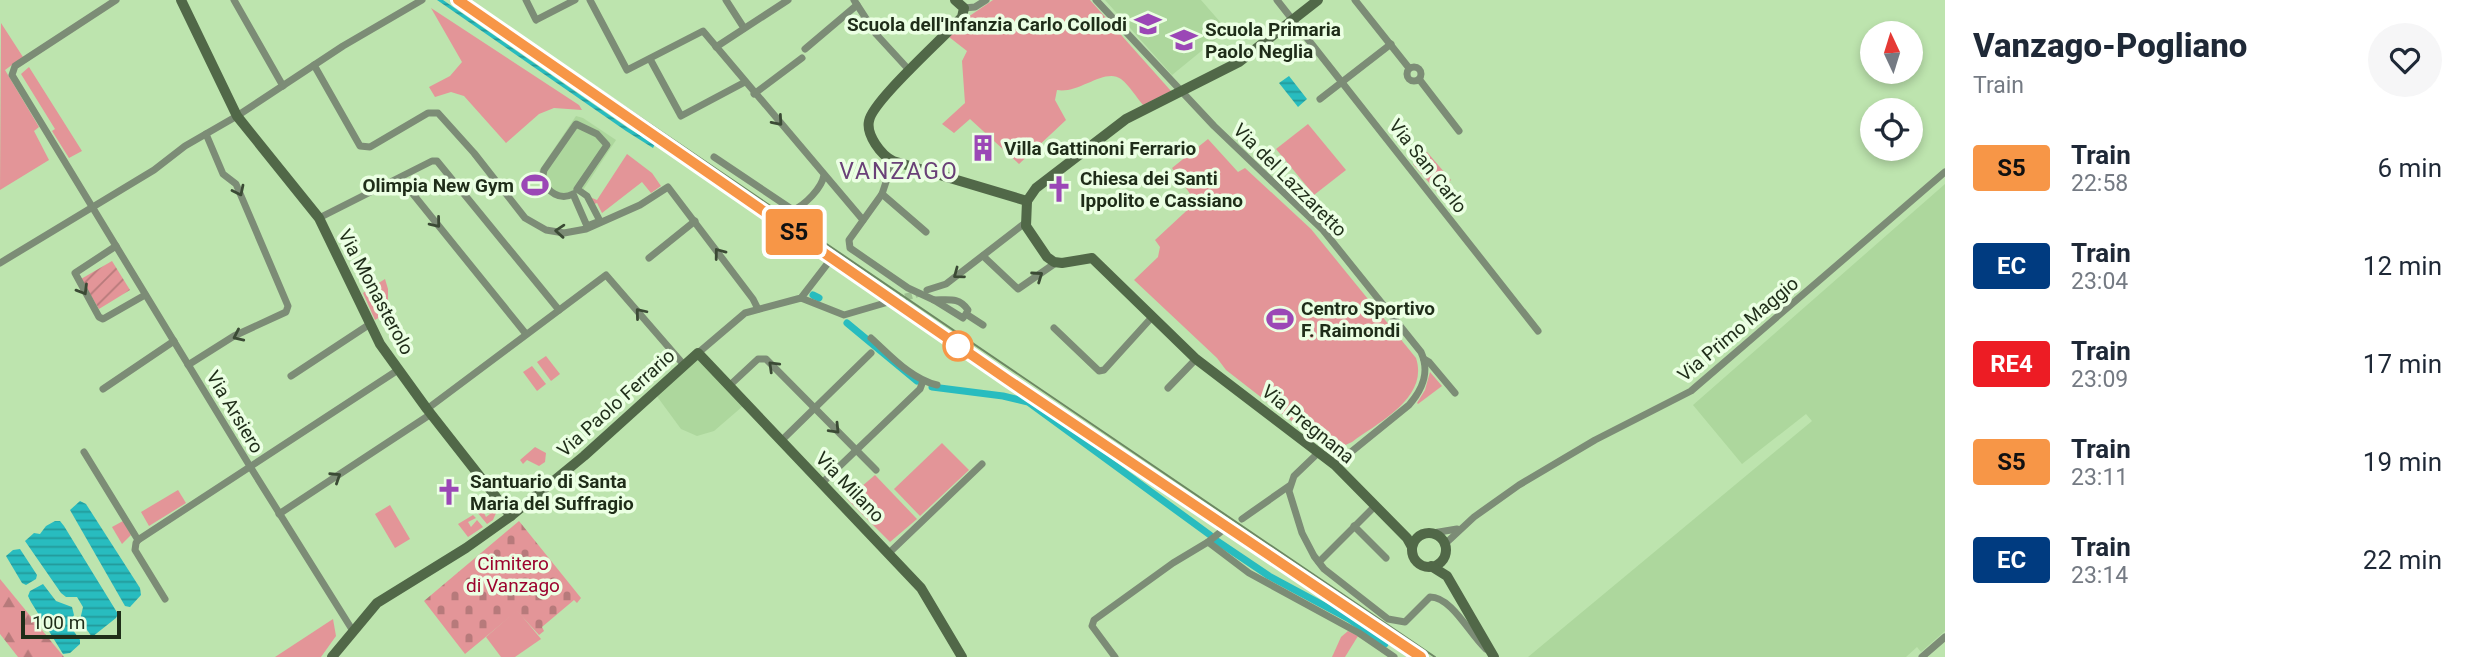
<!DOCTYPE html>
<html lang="en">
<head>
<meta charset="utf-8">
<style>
  body { margin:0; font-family:Roboto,sans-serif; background:#f6f6f7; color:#1f2937; height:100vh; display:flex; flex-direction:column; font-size:26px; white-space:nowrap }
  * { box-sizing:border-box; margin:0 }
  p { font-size:23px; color:#747a83 }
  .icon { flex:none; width:38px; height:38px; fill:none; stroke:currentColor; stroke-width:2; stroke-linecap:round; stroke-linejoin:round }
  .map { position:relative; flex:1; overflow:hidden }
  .side { display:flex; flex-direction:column; background:#fff; width:525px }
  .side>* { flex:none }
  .badge { padding:0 14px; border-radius:5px; font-size:24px; line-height:46px }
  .needle { width:46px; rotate:356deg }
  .controls { position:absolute; left:1860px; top:21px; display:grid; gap:14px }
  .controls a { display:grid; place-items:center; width:63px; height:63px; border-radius:50%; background:#fff; box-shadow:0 4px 10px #0003; font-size:35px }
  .scale { position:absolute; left:21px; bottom:18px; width:100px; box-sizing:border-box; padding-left:7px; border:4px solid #1f2d19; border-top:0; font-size:19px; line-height:24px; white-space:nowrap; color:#1f2d19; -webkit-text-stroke:5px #ebffe3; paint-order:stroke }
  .map>.badge { position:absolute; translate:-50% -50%; box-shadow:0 0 0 4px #fff }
  .round { display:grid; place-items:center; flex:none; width:74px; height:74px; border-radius:37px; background:#f6f6f7 }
  .overview { display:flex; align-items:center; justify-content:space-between; height:119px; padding:0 28px }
  h1 { font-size:33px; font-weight:800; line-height:52px }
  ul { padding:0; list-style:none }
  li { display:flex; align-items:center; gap:21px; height:98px; padding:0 28px }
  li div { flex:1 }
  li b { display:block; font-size:26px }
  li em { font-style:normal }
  li .badge { min-width:77px; font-weight:700; text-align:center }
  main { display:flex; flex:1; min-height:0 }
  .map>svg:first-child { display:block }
</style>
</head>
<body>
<main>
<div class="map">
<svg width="1945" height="657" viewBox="0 0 1945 657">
  <defs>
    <pattern id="forest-firs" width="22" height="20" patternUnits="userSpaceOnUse" patternTransform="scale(1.75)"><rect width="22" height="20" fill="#e39598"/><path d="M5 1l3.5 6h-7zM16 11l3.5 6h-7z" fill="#b77a7b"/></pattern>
    <pattern id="cemetery-stones" width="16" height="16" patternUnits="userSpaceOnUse" patternTransform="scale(1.75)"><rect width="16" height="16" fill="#e39598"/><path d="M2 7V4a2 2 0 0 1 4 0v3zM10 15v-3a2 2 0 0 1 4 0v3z" fill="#b77a7b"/></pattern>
    <pattern id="garden-furrows" width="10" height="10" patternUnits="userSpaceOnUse" patternTransform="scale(1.75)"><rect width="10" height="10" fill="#e39598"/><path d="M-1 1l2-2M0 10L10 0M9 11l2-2" fill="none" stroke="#b77a7b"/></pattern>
    <pattern id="water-rules" width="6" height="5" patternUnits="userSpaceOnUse" patternTransform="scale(1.75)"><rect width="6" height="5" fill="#28bcbf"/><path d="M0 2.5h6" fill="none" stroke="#22999a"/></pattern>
  </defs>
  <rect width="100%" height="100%" fill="#bde4ae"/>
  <!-- built -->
  <g fill="#add79d">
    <polygon points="1105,0 1201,0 1228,31 1221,35 1172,75"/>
    <polygon points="576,116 583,118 616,140 583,190 572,198 562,199 539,176 539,171"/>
    <polygon points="1945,184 1945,631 1921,652 1917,647 1906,657 1528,657 1812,421 1806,414 1742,464 1693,405"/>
    <polygon points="698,358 743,406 714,431 697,436 681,429 656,395"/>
  </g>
  <!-- green -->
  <g fill="#e39598">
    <path d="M993,0H1090L1171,91L1143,105C1136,97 1130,86 1121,79C1105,67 1079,94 1057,90L1055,100L1066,120L1019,164L970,119L954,133L942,124L965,103L962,61L967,51L949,37L968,17Z"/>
    <polygon points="431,8 579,105 582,110 554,108 539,114 506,143 464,96 451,92 435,97 429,87 450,76 462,62"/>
    <polygon points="1,23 23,57 5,70 39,127 34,131 49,160 0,190"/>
    <polygon points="29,67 82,151 69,158 52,131 55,129 21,74"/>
    <polygon points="1308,124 1346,170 1314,195 1276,149"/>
    <path d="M1208,139L1238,172L1245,168L1311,229L1416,358C1429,398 1379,422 1352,442L1341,447L1316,440L1226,370L1217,358L1134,280L1158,257L1160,247L1155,240L1197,201L1193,198L1172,168Z"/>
    <polygon points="1427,152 1451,180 1437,192 1413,164"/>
    <polygon points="627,154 652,173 661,186 651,193 642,182 602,213 597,203 592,205 587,196 597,200"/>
    <polygon points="385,279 388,289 388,312 375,320 363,293"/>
    <polygon points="546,356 560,374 551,381 537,362"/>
    <polygon points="532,366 546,384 537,391 523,372"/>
    <polygon points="1430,372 1442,386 1418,404 1417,403 1425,390"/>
    <polygon points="942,443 969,470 920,516 894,489"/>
    <polygon points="535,447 546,453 545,462 539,466 527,460 523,464 520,460"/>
    <polygon points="875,475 917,519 890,542 847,499"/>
    <polygon points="178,490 186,503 149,526 141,512"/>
    <polygon points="492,503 496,513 493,520 487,524 477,512 482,509 486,517 490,514 484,508"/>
    <polygon points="390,505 410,539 395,548 375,514"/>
    <polygon points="473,515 476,518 468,522 471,527 477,520 483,527 468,537 458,524"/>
    <polygon points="123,521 131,535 122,544 112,527"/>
    <polygon points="517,610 541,639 515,657 501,657 486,637"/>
    <polygon points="333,619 336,636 321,657 275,657"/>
    <polygon points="1348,631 1358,636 1345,657 1332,657 1341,637"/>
  </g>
  <!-- forest -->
  <polygon fill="url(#forest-firs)" points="0,579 64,657 18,657 0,634"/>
  <!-- cemetery -->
  <polygon fill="url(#cemetery-stones)" points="519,521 581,598 577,603 574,600 542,627 544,631 539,635 517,611 465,654 424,601"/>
  <!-- garden -->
  <polygon fill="url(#garden-furrows)" points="112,261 130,290 99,309 81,279"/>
  <!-- water -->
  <g fill="url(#water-rules)">
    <polygon points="437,0 443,0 628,128 655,144 653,148 626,131"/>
    <polygon points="1289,76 1307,99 1298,107 1279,83"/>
    <polygon points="80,501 86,504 140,588 141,595 130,607 125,606 70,510"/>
    <polygon points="55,521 60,521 64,526 118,614 116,618 92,637 80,620 83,607 77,597 66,597 61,593 25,541 34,533 40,534 46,526"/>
    <polygon points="20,549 37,575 36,579 26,585 22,583 6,556 13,550"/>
    <path d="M43,584L56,601L72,607L74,615C68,626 74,631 80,640V644L70,653L63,654L31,602L28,596L30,591Z"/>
  </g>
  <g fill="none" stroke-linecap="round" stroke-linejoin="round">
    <!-- canal -->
    <g stroke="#28bcbf" stroke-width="7">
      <polyline points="813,295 819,298"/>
      <polyline points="847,323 917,381"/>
      <polyline points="932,387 1003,396 1028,402 1210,535"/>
      <polyline points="1217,541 1269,576 1349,619 1385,644"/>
    </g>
    <!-- street-tunnel -->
    <polyline stroke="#9dbf90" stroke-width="7" stroke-dasharray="7 3.5" stroke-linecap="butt" points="885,303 920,293"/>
    <!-- street -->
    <g stroke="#7c8c76" stroke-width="7">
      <polyline points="116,0 15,66 12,75 251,468 353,631"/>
      <polyline points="234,0 283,86"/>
      <polyline points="526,0 536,20 575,0"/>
      <polyline points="590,0 627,70 703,31 863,220"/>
      <polyline points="726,0 744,28"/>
      <polyline points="854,0 876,34 910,71"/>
      <path d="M1096,0L1214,126L1323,230L1421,352C1430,372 1423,389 1409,405L1335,465"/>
      <polyline points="1277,0 1538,331"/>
      <polyline points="1355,0 1409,68"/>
      <polyline points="964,8 975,7 986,0"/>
      <polyline points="716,47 788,0"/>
      <polyline points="805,49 857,5"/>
      <polyline points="650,59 681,116 745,82"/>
      <polyline points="314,65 360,146 370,147 428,113 438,113 474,153 525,218 546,230 564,233 586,229 640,205 668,187 753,299 758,309"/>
      <circle cx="1414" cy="74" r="7"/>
      <polyline points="1419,79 1459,131"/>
      <polyline points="754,94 802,58"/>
      <polyline points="1320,99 1391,44"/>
      <path d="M576,124L597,134L607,145L577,189L587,196L600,221L587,226L573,194C560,201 548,192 542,180L544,170Z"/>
      <path d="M714,157L793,210C805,205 822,188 824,175"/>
      <polyline points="893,161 882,194 849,240 850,248 908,288 934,300 963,318 966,314 983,325"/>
      <polyline points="400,178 526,334"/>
      <polyline points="882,194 926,232"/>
      <polyline points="319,218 432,161 437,161 559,310"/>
      <polyline points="116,246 75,273 99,317 103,319 145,295"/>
      <polyline points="983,256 1018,289 1057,262"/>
      <polyline points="649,258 695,221"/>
      <polyline points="0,263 154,170 185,146 237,116 343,46 422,0"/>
      <polyline points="927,290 946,284 1025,223"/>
      <polyline points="801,298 844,315 885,303"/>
      <path d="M934,300C949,300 959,297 968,310L966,314"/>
      <polyline points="1054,328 1099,371 1104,370 1153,316"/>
      <path d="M871,338C890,355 911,379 937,385"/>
      <polyline points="698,353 745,313 801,298 828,263"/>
      <polyline points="1424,359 1429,362 1455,393"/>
      <polyline points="188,365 234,336 286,312 288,306 236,184 223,174 206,134"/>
      <polyline points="291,376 370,324"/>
      <polyline points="729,386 758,359 766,359 876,470"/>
      <polyline points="1168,388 1196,359"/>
      <polyline points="103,389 174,341"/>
      <polyline points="427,409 606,275 684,365"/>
      <polyline points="781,441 871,353"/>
      <polyline points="84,452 138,540"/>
      <path d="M1318,453L1294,476L1289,491L1302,533L1314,556L1324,569L1388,619L1405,622L1430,597C1452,597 1470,635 1486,649"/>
      <polyline points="821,484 920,389 923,381"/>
      <polyline points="279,514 431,414"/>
      <polyline points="1242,519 1289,486"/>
      <polyline points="1354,526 1386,558"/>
      <polyline points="1433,533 1457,529"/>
      <polyline points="1208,542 1223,530"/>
      <polyline points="1445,544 1474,517 1519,485 1595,440 1691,391 1945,172"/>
      <polyline points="889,553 982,464"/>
      <polyline points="1319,562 1375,506"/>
      <polyline points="165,599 135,550 136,543 138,540 398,370"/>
      <polyline points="1115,657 1092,626 1094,620 1173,563 1208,542 1249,573 1359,633 1394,657"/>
      <polyline points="1922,657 1945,637"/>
    </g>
    <!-- secondary -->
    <g stroke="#516848" stroke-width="10">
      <polyline points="181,0 237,116 319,218 380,344 427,409 511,516"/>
      <path d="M955,0L964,8L962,17C945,37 872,101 869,121C866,135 881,155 893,161L1027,201"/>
      <polyline points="1027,201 1026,226 1047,257 1054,262 1062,263 1092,258 1196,359 1335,465 1407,538 1412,547"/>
      <polyline points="1027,201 1036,188 1126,119 1239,62 1318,0"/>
      <circle cx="1429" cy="550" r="17"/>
      <polyline points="1431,566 1447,576 1494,657"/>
      <polyline points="332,657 377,603 466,548 511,516 584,456 698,353 921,588 962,657"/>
    </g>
    <!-- rail -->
    <g stroke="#6d8863" stroke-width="2">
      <polyline points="467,0 1435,657"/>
      <polyline points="899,304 1102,442"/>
    </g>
  </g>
  <!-- one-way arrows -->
  <defs><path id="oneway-chevron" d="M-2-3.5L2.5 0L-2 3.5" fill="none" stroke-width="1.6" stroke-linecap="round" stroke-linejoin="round" transform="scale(1.75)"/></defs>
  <g stroke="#3b4a35">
    <use href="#oneway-chevron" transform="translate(778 121) rotate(49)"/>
    <use href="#oneway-chevron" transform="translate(239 191) rotate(64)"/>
    <use href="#oneway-chevron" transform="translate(436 223) rotate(51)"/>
    <use href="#oneway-chevron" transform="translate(560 231) rotate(-176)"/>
    <use href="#oneway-chevron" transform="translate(719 253) rotate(-127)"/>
    <use href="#oneway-chevron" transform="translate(958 274) rotate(143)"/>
    <use href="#oneway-chevron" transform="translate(1038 276) rotate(-35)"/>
    <use href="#oneway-chevron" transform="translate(83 290) rotate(59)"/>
    <use href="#oneway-chevron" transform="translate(640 313) rotate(-130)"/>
    <use href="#oneway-chevron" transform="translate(238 336) rotate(155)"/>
    <use href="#oneway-chevron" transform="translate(773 366) rotate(-136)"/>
    <use href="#oneway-chevron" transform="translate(835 429) rotate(46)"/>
    <use href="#oneway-chevron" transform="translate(336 477) rotate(-33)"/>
  </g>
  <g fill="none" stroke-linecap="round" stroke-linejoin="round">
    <defs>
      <polyline id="line" points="458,0 1008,380 1421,657"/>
    </defs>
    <!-- line casing -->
    <use href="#line" stroke="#fff" stroke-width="16"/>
    <!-- line -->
    <use href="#line" stroke="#f79647" stroke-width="10"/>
  </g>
  <!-- icons -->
  <defs>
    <symbol id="school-bare" viewBox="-9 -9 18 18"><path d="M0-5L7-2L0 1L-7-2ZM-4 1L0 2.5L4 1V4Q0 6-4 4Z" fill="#9b47b6" stroke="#ebffe3" stroke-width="2.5" paint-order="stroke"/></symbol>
    <symbol id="building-bare" viewBox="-9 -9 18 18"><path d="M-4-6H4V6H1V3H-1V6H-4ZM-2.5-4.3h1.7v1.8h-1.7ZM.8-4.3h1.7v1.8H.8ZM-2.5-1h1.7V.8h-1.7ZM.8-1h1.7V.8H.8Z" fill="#9b47b6" stroke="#ebffe3" stroke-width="2.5" paint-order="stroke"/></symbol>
    <symbol id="stadium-bare" viewBox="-9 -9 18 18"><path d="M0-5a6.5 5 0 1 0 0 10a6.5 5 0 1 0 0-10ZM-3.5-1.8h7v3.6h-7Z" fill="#9b47b6" stroke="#ebffe3" stroke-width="2.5" paint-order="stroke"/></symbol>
    <symbol id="church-bare" viewBox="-9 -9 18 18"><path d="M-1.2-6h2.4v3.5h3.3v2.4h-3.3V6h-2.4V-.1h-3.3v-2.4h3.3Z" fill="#9b47b6" stroke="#ebffe3" stroke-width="2.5" paint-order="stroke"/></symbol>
  </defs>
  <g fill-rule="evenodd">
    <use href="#school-bare" x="1129" y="5" width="38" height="38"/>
    <use href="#school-bare" x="1165" y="21" width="38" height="38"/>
    <use href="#building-bare" x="964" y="129" width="38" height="38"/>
    <use href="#stadium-bare" x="516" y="166" width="38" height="38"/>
    <use href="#church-bare" x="1040" y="170" width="38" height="38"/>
    <use href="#stadium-bare" x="1261" y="300" width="38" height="38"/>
    <use href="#church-bare" x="430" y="473" width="38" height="38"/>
  </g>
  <!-- markers -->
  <circle fill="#fff" stroke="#f79647" stroke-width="3.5" cx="958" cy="346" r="14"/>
  <g text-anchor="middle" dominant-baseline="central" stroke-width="7" stroke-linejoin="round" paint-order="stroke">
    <!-- poi labels -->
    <g font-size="19" font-weight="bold" fill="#1f2d19" stroke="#ebffe3" text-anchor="start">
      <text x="1127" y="24" text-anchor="end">Scuola dell'Infanzia Carlo Collodi</text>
      <text x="1205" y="29">Scuola Primaria<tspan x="1205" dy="22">Paolo Neglia</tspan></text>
      <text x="1004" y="148">Villa Gattinoni Ferrario</text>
      <text x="1080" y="178">Chiesa dei Santi<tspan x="1080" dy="22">Ippolito e Cassiano</tspan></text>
      <text x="514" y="185" text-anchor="end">Olimpia New Gym</text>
      <text x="1301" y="308">Centro Sportivo<tspan x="1301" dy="22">F. Raimondi</tspan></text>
      <text x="470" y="481">Santuario di Santa<tspan x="470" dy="22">Maria del Suffragio</tspan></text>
    </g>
    <!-- street labels -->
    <g font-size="19" fill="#1f2d19" stroke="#ebffe3">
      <text transform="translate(1428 166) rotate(52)">Via San Carlo</text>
      <text transform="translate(1290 180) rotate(45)">Via del Lazzaretto</text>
      <text transform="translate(376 292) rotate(62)">Via Monasterolo</text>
      <text transform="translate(1738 329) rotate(-40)">Via Primo Maggio</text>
      <text transform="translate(616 403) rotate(-42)">Via Paolo Ferrario</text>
      <text transform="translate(235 412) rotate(59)">Via Arsiero</text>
      <text transform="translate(1308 424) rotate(39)">Via Pregnana</text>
      <text transform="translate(850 487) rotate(46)">Via Milano</text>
    </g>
    <!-- park labels -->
    <g font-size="19" fill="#9c042e" stroke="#ebffe3">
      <text x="513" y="563">Cimitero<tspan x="513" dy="22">di Vanzago</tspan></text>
    </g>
    <!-- quarter labels -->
    <g font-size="23" letter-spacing="2" fill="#6a4178" stroke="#ebffe3">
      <text x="899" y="171">VANZAGO</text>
    </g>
  </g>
</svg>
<div class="controls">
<a><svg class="needle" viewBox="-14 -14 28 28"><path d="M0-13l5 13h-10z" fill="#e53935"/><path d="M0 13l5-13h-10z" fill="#747a83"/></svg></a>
<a><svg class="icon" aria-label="locate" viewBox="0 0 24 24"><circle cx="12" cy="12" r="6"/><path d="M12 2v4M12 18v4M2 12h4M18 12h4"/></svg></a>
</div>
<div class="scale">100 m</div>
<b class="badge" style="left:794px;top:232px;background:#f79647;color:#111">S5</b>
</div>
<section class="side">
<div class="overview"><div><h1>Vanzago-Pogliano</h1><p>Train</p></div><a class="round"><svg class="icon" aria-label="heart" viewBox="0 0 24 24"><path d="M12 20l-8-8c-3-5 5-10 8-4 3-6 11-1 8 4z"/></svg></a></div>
<ul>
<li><span class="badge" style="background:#f79647;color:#111">S5</span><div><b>Train</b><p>22:58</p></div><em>6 min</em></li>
<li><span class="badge" style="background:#003b80;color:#fff">EC</span><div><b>Train</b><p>23:04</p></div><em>12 min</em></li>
<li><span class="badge" style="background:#ed1c24;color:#fff">RE4</span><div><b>Train</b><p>23:09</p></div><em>17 min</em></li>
<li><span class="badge" style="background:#f79647;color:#111">S5</span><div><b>Train</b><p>23:11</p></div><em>19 min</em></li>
<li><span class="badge" style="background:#003b80;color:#fff">EC</span><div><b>Train</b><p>23:14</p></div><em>22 min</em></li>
</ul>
</section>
</main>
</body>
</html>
